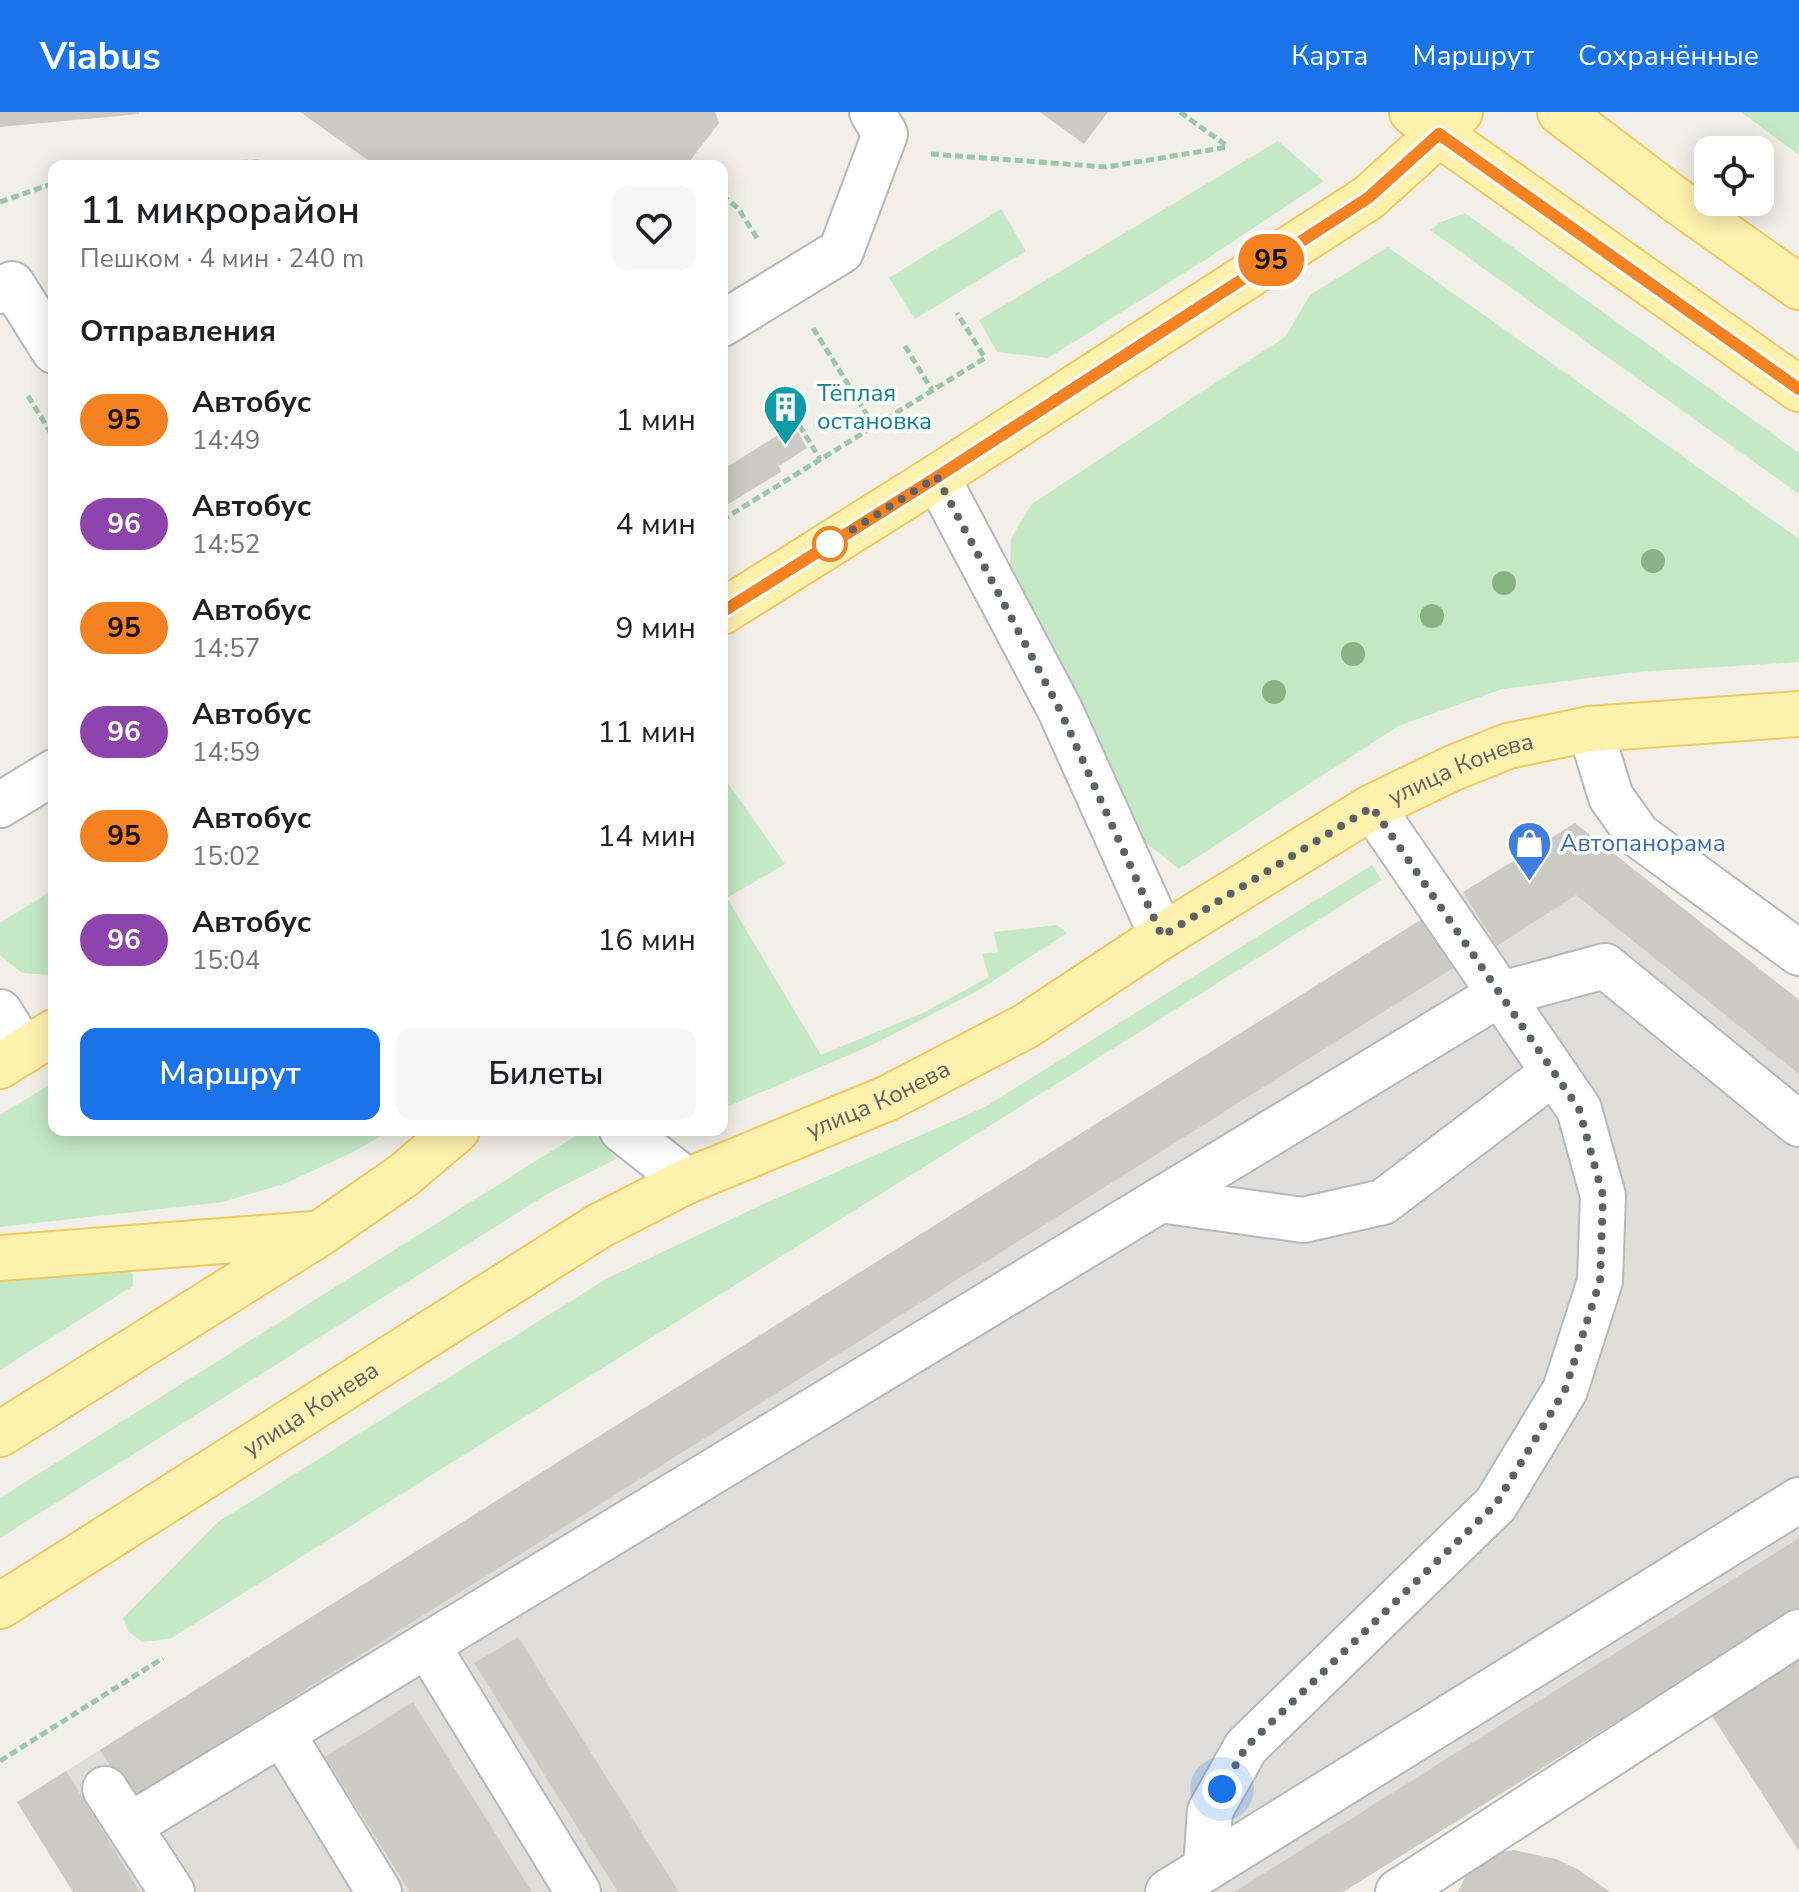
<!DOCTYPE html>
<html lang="ru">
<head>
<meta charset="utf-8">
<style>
  body { margin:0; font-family:"Nunito Sans",sans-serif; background:#f6f6f6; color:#202124; height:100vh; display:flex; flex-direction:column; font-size:30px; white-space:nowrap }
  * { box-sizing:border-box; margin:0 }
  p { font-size:26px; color:#757577 }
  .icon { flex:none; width:44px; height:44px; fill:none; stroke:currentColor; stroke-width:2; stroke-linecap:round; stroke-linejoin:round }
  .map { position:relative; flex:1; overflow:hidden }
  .side { position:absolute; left:48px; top:48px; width:680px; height:976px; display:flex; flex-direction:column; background:#fff; border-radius:16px; box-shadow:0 4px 20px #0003 }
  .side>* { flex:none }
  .badge { padding:0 16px; border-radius:26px; font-size:28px; line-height:52px }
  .buttons { position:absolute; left:1694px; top:24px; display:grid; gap:16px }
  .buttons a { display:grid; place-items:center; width:80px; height:80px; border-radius:16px; background:#fff; box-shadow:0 4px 20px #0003; font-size:40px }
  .you { position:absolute; width:40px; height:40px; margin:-20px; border:6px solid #fff; border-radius:50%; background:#1a73e8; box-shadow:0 0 0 12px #1a73e833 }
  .map>.badge { position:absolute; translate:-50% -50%; box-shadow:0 0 0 4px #fff }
  h2 { padding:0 32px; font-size:30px; line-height:72px }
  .round { display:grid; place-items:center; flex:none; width:84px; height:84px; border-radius:16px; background:#f6f6f6 }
  .overview { display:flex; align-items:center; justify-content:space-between; height:136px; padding:0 32px }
  h1 { font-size:38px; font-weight:600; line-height:60px }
  .action { display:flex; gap:16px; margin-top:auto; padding:16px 32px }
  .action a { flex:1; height:92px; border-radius:16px; background:#1a73e8; color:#fff; font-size:32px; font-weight:600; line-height:92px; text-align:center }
  .action a+a { background:#f6f6f6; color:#202124 }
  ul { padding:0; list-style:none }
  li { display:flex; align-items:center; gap:24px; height:104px; padding:0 32px }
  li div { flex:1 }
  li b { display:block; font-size:30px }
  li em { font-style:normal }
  li .badge { min-width:88px; font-weight:700; text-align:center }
  header { display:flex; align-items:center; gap:48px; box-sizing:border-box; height:112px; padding:0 40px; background:#1a73e8; color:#fff }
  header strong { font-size:38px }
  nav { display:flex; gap:44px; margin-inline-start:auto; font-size:28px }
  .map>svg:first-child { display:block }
</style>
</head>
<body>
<header>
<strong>Viabus</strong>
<nav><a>Карта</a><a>Маршрут</a><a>Сохранённые</a></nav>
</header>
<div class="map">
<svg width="1799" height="1780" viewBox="0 0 1799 1780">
  <rect width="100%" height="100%" fill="#f1efe8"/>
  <!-- industrial -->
  <polygon fill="#e0deda" points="1575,711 1799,888 1799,1496 1343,1780 73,1780 17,1690"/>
  <!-- green -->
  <g fill="#c5e8c5">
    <polygon points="1741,0 1799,0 1799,43"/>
    <polygon points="1278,29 1324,69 1208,146 1048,246 997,240 979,208"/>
    <polygon points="1001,97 1026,139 915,207 889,166"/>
    <polygon points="1465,101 1799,341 1799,382 1430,118 1441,110"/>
    <polygon points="1388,135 1799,427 1799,550 1637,560 1502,577 1398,614 1179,757 1134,721 1010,454 1011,426 1032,392 1285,225 1310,183"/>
    <polygon points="722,663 785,752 727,786 821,943 925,900 989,865 982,842 998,840 994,820 1057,813 1067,821 979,878 872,933 722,997"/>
    <polygon points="1372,753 1382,768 170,1527 142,1530 128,1519 123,1506 218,1410 606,1167 759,1094 985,995"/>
    <polygon points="54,777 54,863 22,861 0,843 0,811"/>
    <polygon points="54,970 54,1018 392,1018 351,1041 286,1071 223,1090 0,1115 0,1003"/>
    <polygon points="585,1018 593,1018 616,1047 549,1081 0,1426 0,1386"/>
    <polygon points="121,1154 133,1163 133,1174 0,1258 0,1169"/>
  </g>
  <!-- building -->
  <g fill="#cccac5">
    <polygon points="0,0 139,0 139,2 0,15"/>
    <polygon points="300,0 715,0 719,11 686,54 376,54"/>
    <polygon points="1040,0 1108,0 1084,32"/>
    <polygon points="794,313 807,336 779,354 781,360 722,396 722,358"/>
    <polygon points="1575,711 1799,888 1799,962 1576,783 1497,834 1463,780"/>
    <polygon points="1430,802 1461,851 131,1687 100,1638"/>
    <polygon points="1799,1426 1799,1496 1343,1780 1234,1780"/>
    <polygon points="518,1525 679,1780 618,1780 474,1551"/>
    <polygon points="1799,1537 1799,1739 1707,1596"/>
    <polygon points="413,1590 532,1780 410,1780 325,1645"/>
    <polygon points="66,1659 140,1780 73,1780 17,1690"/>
    <polygon points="1514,1738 1556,1747 1579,1758 1610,1780 1458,1780 1468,1759 1497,1741"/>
  </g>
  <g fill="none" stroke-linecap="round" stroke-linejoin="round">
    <defs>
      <g id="minor">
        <polyline points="0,179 12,172 54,239"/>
        <polyline points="722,212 841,139 885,22 872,0"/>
        <polyline points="937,365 1060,598 1162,824"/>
        <polyline points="1590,617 1611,685 1638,723 1799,841"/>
        <polyline points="0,693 54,660"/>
        <polyline points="0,900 24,939"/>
        <polyline points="622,1018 687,1069"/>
        <polyline points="1160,1088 1303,1108 1383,1090 1553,961"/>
        <polyline points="427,1533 578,1780"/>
        <polyline points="282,1621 379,1780"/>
        <polyline points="105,1677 129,1714"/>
        <polyline points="1206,1756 1210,1699 1246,1635 1496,1392 1565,1278 1600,1169 1603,1084 1579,997 1372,695"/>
        <polyline points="172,1780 129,1714 1498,883 1605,854 1799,1012"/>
        <polyline points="1168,1780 1799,1388"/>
        <polyline points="1398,1780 1799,1520"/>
      </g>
      <g id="major">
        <polyline points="1412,0 1439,22 1799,277"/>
        <polyline points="1560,0 1676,88 1799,175"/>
        <polyline points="722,500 937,365 1368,86 1439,22 1460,0"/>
        <polyline points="0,954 54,920"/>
        <polyline points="0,1146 313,1122"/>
        <polyline points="0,1322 319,1122 404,1063 457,1018"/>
        <path id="s1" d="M0,1494L599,1114L687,1069L888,986L1026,914L1162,824L1372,695L1453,656L1508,634L1590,617L1799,602"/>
      </g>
    </defs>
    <!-- minor casing -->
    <use href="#minor" stroke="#b5b8bc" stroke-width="48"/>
    <!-- major casing -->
    <use href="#major" stroke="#f2c960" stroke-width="48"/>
    <!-- path -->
    <g stroke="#9cc7a9" stroke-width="5" stroke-dasharray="8 4" stroke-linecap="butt">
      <polyline points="1180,0 1227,34"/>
      <polyline points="931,42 1106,55 1228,35"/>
      <polyline points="108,54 258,50 265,54"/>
      <polyline points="722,83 738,96 759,129"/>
      <polyline points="0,90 54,71"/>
      <polyline points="813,216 874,314"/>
      <polyline points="905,234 932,278"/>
      <polyline points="28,284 54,326"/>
      <polyline points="793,303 820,347"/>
      <polyline points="722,408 985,246 957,201"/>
      <polyline points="0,1649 163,1546"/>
    </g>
    <!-- minor -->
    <use href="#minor" stroke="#fff" stroke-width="44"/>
    <!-- major -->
    <use href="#major" stroke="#fff2af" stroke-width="44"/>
  </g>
  <!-- trees -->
  <g fill="#89b387">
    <circle cx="1653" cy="449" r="12"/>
    <circle cx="1504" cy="471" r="12"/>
    <circle cx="1432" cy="504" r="12"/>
    <circle cx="1353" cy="542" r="12"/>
    <circle cx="1274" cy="580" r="12"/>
  </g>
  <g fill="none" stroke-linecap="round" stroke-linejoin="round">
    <defs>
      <polyline id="line" points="722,500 937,365 1368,86 1439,22 1799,277"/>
    </defs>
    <!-- line casing -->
    <use href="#line" stroke="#fff" stroke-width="18"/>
    <!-- line -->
    <use href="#line" stroke="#f58220" stroke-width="12"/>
    <!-- walk -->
    <polyline stroke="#5f6368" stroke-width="8" stroke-dasharray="0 14.4" points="830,432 823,436 937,365 1060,598 1162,824 1372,695 1579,997 1603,1084 1600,1169 1565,1278 1496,1392 1246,1635 1222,1677"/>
  </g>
  <!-- icons -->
  <defs>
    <symbol id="building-pin" viewBox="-11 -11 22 30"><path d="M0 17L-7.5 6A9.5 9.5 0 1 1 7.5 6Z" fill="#0f9aa8" stroke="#fff"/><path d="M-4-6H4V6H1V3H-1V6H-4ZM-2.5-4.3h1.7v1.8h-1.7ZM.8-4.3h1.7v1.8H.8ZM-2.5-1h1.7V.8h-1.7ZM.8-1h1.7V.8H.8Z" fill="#fff"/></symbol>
    <symbol id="shop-pin" viewBox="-11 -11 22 30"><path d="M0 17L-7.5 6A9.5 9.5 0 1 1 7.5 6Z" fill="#3f7fe0" stroke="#fff"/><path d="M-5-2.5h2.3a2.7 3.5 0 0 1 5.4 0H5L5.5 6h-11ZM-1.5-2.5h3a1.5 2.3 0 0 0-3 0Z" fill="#fff"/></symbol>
  </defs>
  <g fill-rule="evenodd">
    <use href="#building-pin" x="760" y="270" width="51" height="69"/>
    <use href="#shop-pin" x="1504" y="706" width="51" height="69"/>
  </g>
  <!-- markers -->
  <circle fill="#fff" stroke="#f58220" stroke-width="4" cx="830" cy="432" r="16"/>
  <g text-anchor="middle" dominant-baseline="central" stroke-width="7" stroke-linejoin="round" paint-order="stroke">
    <!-- culture labels -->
    <g font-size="24" fill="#0d838f" stroke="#fff" text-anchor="start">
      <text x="817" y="281">Тёплая<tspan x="817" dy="28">остановка</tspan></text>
    </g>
    <!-- street labels -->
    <g font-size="24" fill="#5f6368" stroke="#fff">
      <text stroke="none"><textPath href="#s1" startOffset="1688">улица Конева</textPath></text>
      <text stroke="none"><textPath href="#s1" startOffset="1016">улица Конева</textPath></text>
      <text stroke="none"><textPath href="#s1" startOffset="368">улица Конева</textPath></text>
    </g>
    <!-- shop labels -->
    <g font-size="24" fill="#366cbe" stroke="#fff" text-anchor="start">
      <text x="1560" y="731">Автопанорама</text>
    </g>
  </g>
</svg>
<div class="buttons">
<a><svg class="icon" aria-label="locate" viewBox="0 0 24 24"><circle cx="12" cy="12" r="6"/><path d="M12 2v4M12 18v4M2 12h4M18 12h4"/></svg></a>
</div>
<div class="you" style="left:1222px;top:1677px"></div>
<b class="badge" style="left:1271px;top:148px;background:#f58220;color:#111">95</b>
<section class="side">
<div class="overview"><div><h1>11 микрорайон</h1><p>Пешком · 4 мин · 240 m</p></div><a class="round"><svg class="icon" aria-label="heart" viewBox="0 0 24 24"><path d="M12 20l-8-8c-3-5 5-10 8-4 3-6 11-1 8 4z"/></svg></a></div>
<h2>Отправления</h2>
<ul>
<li><span class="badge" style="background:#f58220;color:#111">95</span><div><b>Автобус</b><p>14:49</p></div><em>1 мин</em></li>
<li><span class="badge" style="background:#8e44ad;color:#fff">96</span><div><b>Автобус</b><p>14:52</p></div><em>4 мин</em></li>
<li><span class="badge" style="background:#f58220;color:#111">95</span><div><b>Автобус</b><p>14:57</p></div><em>9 мин</em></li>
<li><span class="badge" style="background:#8e44ad;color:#fff">96</span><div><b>Автобус</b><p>14:59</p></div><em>11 мин</em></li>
<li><span class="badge" style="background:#f58220;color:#111">95</span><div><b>Автобус</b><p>15:02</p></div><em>14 мин</em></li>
<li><span class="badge" style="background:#8e44ad;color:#fff">96</span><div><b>Автобус</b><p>15:04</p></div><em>16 мин</em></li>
</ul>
<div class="action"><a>Маршрут</a><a>Билеты</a></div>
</section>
</div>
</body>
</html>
